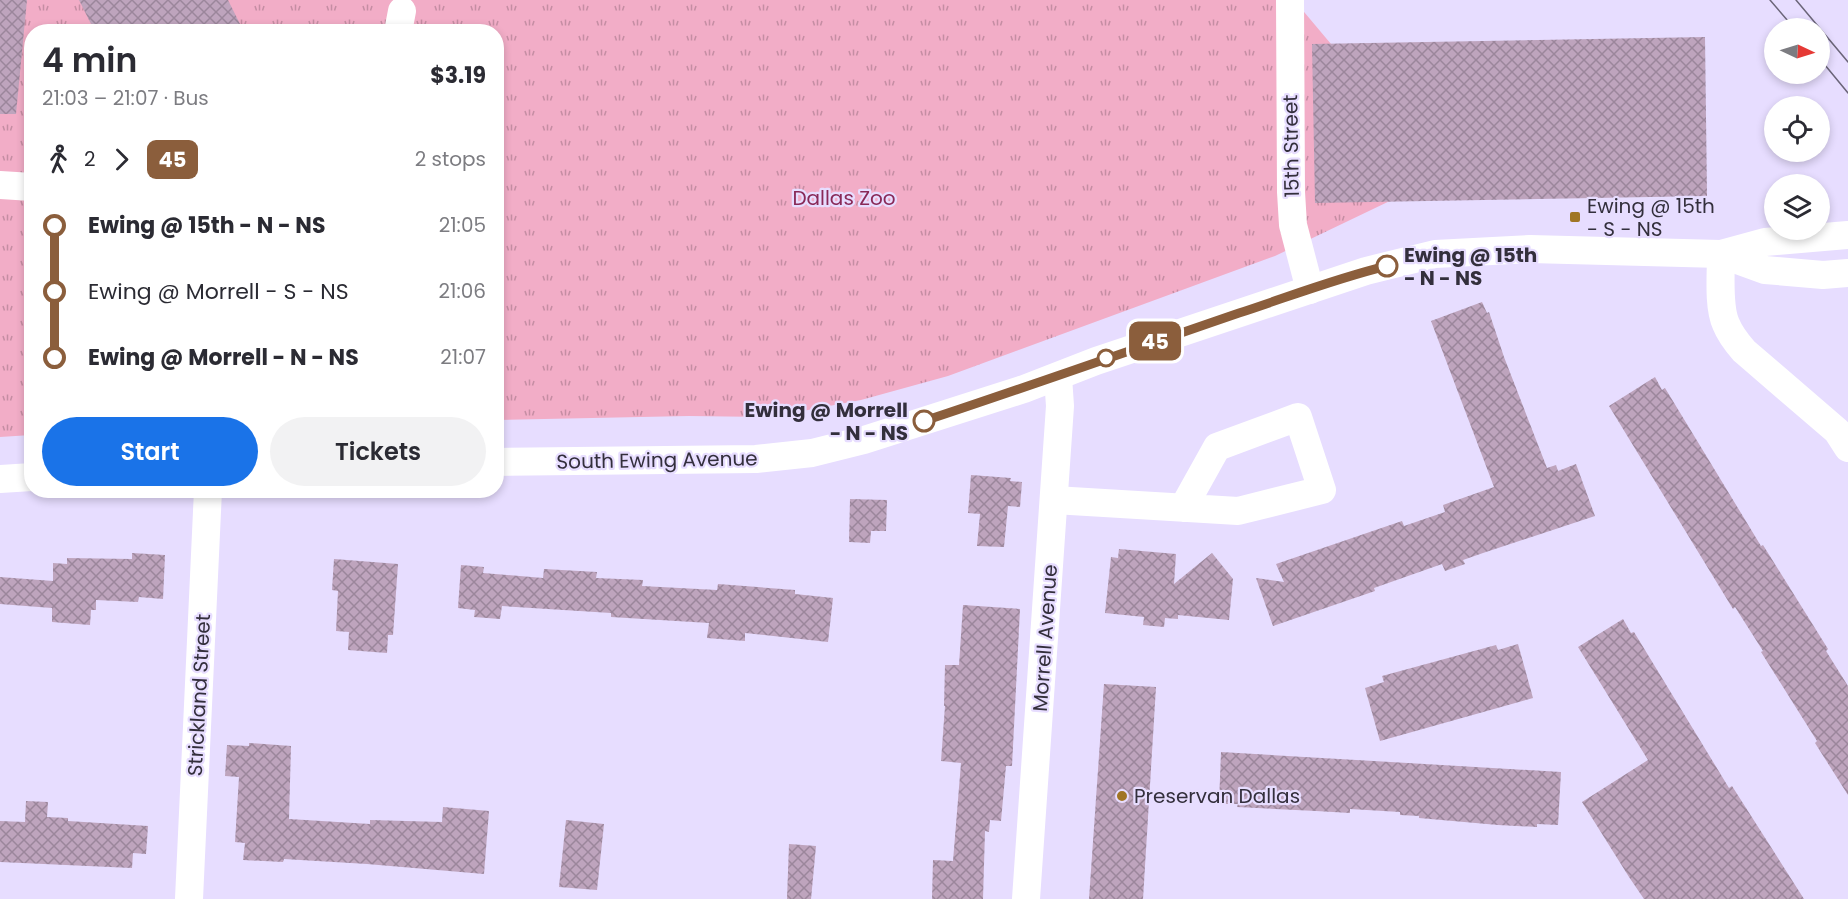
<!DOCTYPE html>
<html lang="en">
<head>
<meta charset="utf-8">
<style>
  body { margin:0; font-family:Poppins,sans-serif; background:#f2f2f3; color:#2b2b33; height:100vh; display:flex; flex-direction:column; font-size:22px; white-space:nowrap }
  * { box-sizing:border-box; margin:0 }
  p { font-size:20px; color:#7c7c81 }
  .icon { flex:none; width:33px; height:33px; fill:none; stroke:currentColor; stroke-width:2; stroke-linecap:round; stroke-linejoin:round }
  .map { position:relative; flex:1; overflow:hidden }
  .sheet { position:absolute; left:24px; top:24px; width:480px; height:474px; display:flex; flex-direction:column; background:#fff; border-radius:24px; box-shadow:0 3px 9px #0003 }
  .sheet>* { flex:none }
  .badge { padding:0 12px; border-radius:9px; font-size:21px; line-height:39px }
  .needle { width:39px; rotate:94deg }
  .controls { position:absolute; left:1764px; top:18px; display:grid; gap:12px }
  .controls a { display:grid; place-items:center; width:66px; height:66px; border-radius:50%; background:#fff; box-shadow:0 3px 9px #0003; font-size:30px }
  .map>.badge { position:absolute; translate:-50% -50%; box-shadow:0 0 0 3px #fff }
  .legs { display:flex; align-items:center; gap:9px; height:66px; padding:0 18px; font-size:20px }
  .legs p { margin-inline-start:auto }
  .headline { display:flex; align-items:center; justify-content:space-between; height:102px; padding:0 18px }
  h1 { font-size:33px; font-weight:600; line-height:45px }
  .button { display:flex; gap:12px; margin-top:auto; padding:12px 18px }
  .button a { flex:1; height:69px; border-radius:36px; background:#1a73e8; color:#fff; font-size:24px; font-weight:600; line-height:69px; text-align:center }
  .button a+a { background:#f2f2f3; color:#2b2b33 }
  ul { padding:0 18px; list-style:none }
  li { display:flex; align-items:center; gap:21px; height:66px; font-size:22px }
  li i { display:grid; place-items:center; width:9px; height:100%; margin:0 8px; background:currentColor }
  li i::after { content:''; width:15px; height:15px; margin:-8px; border:4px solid; border-radius:50%; background:#fff }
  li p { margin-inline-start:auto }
  li:first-child i { background:linear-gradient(#0000 50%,currentColor 0) }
  li:last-child i { background:linear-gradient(currentColor 50%,#0000 0) }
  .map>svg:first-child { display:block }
</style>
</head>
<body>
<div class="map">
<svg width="1848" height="899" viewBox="0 0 1848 899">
  <defs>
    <pattern id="park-tufts" width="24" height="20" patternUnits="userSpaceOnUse" patternTransform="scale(1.5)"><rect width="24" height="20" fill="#f2adc7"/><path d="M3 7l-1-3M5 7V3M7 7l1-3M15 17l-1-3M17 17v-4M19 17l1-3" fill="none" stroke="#c58da3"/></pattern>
    <pattern id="building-cross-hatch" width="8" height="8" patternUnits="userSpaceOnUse" patternTransform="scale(1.5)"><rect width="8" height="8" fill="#bea4bd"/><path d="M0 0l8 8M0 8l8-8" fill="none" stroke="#9b869b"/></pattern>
  </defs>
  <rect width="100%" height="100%" fill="#e7ddff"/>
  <!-- park -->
  <polygon fill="url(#park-tufts)" points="0,0 1294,0 1442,176 1275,256 948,376 861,400 771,417 689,416 497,420 496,32 32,32 31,435 0,437"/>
  <!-- building -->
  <g fill="url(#building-cross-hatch)">
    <polygon points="0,0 27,0 16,114 0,114"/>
    <polygon points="79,0 228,0 244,32 95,32"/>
    <polygon points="1705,37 1707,196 1315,203 1312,44"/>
    <polygon points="1482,302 1487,313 1489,312 1504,357 1547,468 1556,465 1558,471 1576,464 1595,516 1483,553 1463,560 1465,564 1445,571 1442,564 1374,588 1375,591 1273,626 1256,578 1284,582 1276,564 1402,521 1404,526 1445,512 1443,505 1494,487 1431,321"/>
    <polygon points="1655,377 1662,390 1665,388 1761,546 1763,545 1828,649 1826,651 1848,686 1848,795 1815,743 1817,741 1761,652 1763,651 1735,607 1733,609 1609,406"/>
    <polygon points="971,475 1011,478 1010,481 1022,482 1020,507 1008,506 1004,547 977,546 980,514 968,513"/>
    <polygon points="850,499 887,500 886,531 871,531 870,543 849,542"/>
    <polygon points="1119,549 1176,554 1174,584 1212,553 1233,579 1229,620 1178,615 1178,619 1165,618 1164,627 1143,625 1144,617 1105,613 1111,557 1118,558"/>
    <polygon points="132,553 165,555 163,599 139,597 138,602 96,600 96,610 91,610 90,625 52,622 52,608 0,604 0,577 53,581 53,563 67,564 67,558 132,559"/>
    <polygon points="334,559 398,564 393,635 388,635 387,653 348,650 349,632 336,631 338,591 332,590"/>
    <polygon points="461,565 484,567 483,573 543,578 544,569 597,572 596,578 643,580 642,586 717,590 718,584 795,590 795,594 833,598 828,642 745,633 745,641 707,638 709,623 611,617 611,613 502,606 500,619 474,617 475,610 458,608"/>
    <polygon points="963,605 1020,609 1012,766 1006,766 1001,821 990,820 989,832 985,831 983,899 932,899 933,860 953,861 961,763 941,761 945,706 944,706 945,665 959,665"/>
    <polygon points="1623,619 1631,633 1634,632 1729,788 1732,786 1804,899 1644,899 1629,877 1582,802 1648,760 1578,647"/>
    <polygon points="1518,644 1533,698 1380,741 1365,688 1384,682 1382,676 1496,645 1498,650"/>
    <polygon points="1104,684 1156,687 1143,899 1089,899"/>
    <polygon points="249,743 291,746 289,819 370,824 370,820 442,822 443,807 489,811 484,874 367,864 284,859 283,862 243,860 245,843 235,842 239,777 225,776 227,745 249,746"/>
    <polygon points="1221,752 1561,772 1558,825 1537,824 1537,827 1498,825 1419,818 1419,816 1400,815 1400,812 1350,809 1350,813 1316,811 1237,807 1238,804 1219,804"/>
    <polygon points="26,801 48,802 47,817 68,818 68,821 148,826 146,854 133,853 132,868 0,862 0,821 25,822"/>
    <polygon points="566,820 604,824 597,890 559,887"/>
    <polygon points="789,844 816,846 811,899 787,899"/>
  </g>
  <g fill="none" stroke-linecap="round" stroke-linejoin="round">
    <!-- minor -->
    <g stroke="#fff" stroke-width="28">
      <polyline points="1290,0 1291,192 1293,225 1310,290"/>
      <polyline points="398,32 402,11"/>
      <polyline points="0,185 32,187"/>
      <path d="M1721,254C1721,273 1718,307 1726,324C1730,334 1737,343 1744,351L1837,431L1848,448"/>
      <polyline points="1721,254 1765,270 1823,275 1848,273"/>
      <polyline points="496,462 756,459 812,453 864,440 1024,389 1096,361 1366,271 1435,254 1530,249 1721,254 1765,242 1848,235"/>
      <polyline points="0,479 32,477"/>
      <polyline points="1054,500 1238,511 1322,490 1298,417 1217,447 1183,508"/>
      <polyline points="189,899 208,490"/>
      <polyline points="1026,899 1060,406 1058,377"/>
    </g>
    <!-- tram -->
    <g stroke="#6b6579" stroke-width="1.5">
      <polyline points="1770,0 1794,28"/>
      <polyline points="1796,0 1848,62"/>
      <polyline points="1820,59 1848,93"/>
    </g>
  </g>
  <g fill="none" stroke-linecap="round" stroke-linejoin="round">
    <defs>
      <path id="line-1" d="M924,421C1030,386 1134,349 1239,313C1288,297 1337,278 1387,266"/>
    </defs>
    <!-- line-1 casing -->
    <use href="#line-1" stroke="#fff" stroke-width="14"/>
    <!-- line-1 -->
    <use href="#line-1" stroke="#8b5e3c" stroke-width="9"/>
  </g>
  <!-- markers -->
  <g fill="#a07525" stroke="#e7ddff" stroke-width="2">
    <rect x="1569" y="211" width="12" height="12" rx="3"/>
    <circle cx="1122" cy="796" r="6"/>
  </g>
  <g fill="#fff" stroke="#8b5e3c" stroke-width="3">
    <circle cx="1387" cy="266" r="10"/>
    <circle cx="1106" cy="358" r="8"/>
    <circle cx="924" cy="421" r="10"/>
  </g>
  <g text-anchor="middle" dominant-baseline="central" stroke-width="4.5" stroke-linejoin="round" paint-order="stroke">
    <!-- street labels -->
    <g font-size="20" fill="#332f3c" stroke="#e7ddff">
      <text transform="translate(1291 146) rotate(-91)">15th Street</text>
      <text transform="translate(657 460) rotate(-1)">South Ewing Avenue</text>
      <text transform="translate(1045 638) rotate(-86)">Morrell Avenue</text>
      <text transform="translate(199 695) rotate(-87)">Strickland Street</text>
    </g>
    <!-- park labels -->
    <g font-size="20" fill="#892958" stroke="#e7ddff">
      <text x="844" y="198">Dallas Zoo</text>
    </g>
    <!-- poi labels -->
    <g font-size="20" fill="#332f3c" stroke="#e7ddff" text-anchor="start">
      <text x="1587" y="206">Ewing @ 15th<tspan x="1587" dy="23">- S - NS</tspan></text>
      <text x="1134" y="796">Preservan Dallas</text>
    </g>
    <!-- stop labels -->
    <g font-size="20" font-weight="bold" fill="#332f3c" stroke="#e7ddff" text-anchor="start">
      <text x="1404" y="255">Ewing @ 15th<tspan x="1404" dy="23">- N - NS</tspan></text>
      <text x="908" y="410" text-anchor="end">Ewing @ Morrell<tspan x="908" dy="23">- N - NS</tspan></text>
    </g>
  </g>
</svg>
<div class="controls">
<a><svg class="needle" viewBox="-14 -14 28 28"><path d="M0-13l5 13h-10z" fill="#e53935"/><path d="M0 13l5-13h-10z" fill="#7c7c81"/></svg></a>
<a><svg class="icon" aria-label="locate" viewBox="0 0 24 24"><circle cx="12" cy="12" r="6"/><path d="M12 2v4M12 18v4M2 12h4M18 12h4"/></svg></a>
<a><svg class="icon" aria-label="layers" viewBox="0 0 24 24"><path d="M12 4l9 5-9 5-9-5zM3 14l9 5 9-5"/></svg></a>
</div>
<b class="badge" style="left:1155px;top:341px;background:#8b5e3c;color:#fff">45</b>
<section class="sheet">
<div class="headline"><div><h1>4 min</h1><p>21:03 – 21:07 · Bus</p></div><b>$3.19</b></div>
<div class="legs"><svg class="icon" aria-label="walk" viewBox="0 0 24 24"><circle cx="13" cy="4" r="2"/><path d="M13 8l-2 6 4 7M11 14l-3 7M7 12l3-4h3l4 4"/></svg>2<svg class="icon" aria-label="forward" viewBox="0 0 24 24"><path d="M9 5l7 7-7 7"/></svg><b class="badge" style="background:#8b5e3c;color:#fff">45</b><p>2 stops</p></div>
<ul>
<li><i style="color:#8b5e3c"></i><b>Ewing @ 15th - N - NS</b><p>21:05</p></li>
<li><i style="color:#8b5e3c"></i><span>Ewing @ Morrell - S - NS</span><p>21:06</p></li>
<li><i style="color:#8b5e3c"></i><b>Ewing @ Morrell - N - NS</b><p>21:07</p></li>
</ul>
<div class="button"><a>Start</a><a>Tickets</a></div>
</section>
</div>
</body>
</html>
